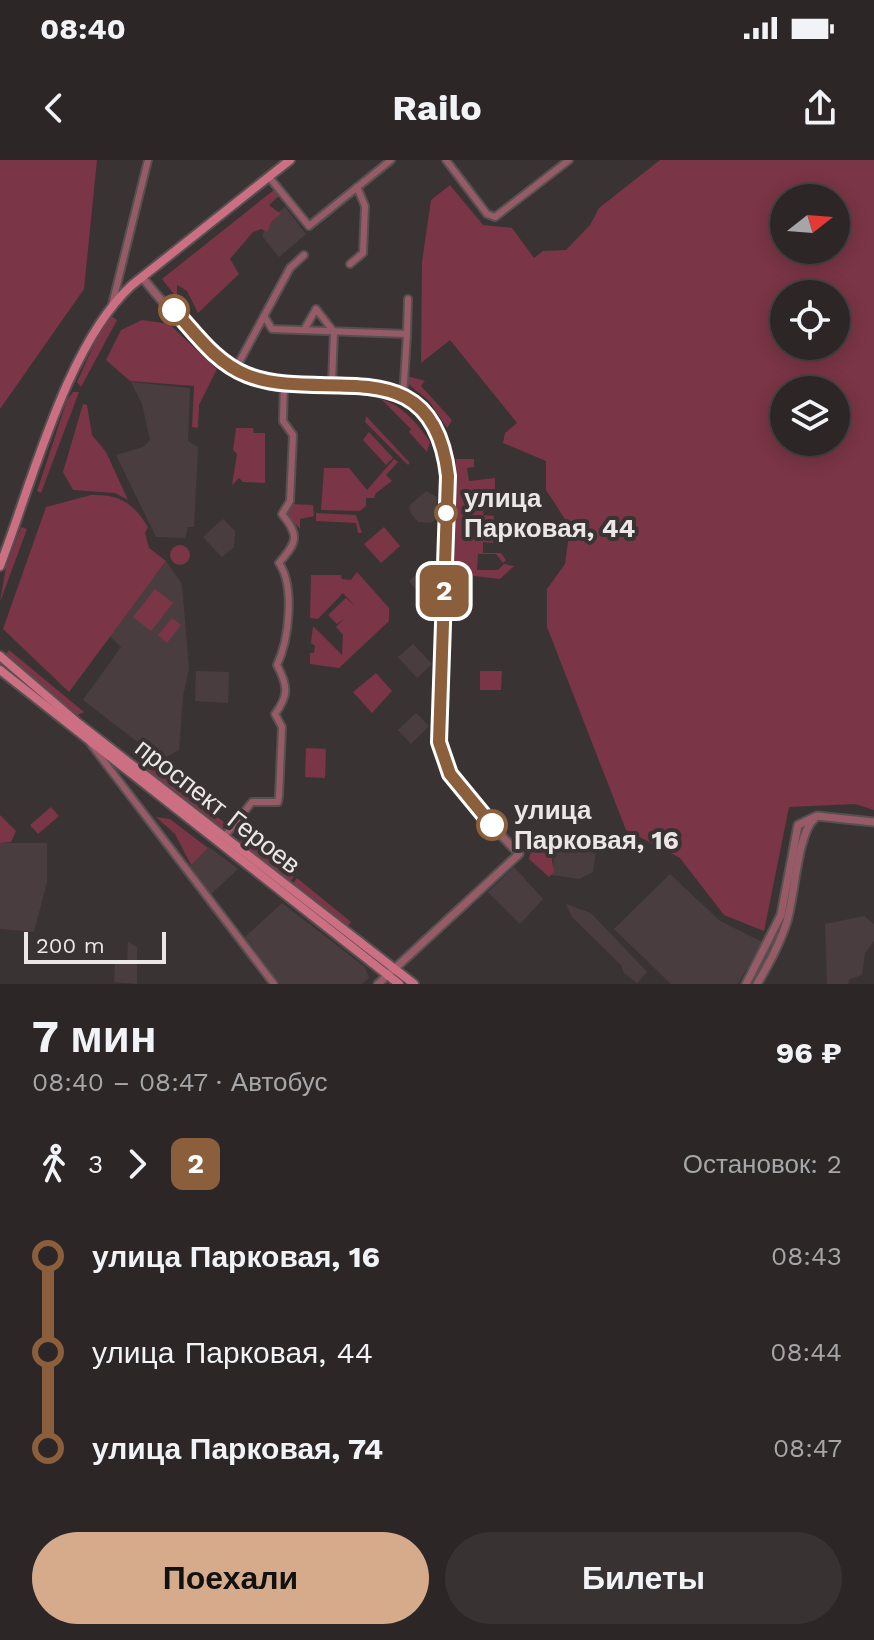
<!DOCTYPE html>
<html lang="ru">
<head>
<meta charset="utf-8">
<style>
  body { margin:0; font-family:"Work Sans",sans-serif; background:#383233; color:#f1f3f6; height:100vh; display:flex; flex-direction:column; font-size:30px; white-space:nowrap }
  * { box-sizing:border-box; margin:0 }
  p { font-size:26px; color:#a6a5a7 }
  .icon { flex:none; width:44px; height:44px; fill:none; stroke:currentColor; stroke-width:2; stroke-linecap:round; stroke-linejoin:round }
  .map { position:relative; height:824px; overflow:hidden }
  .sheet { display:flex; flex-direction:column; background:#2c2627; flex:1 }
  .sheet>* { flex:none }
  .badge { padding:0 16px; border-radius:12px; font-size:28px; line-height:52px }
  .needle { width:52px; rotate:73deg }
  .controls { position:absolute; left:770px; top:24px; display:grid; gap:16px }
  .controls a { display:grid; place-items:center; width:80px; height:80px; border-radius:50%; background:#2c2627; box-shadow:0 4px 20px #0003,0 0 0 2px #484344; font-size:40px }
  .scale { position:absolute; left:24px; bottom:20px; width:142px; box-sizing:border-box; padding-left:8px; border:4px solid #ebe7e7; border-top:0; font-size:22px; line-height:28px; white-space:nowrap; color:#ebe7e7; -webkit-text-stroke:6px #3a3334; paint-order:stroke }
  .map>.badge { position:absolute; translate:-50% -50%; box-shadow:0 0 0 4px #fff }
  .legs { display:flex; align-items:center; gap:12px; height:88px; padding:0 32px; font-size:26px }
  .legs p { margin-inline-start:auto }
  .overview { display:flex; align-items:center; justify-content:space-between; height:136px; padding:0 32px }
  h1 { font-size:44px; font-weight:700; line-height:60px }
  .cta { display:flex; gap:16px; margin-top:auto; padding:16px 32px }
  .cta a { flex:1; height:92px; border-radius:48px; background:#d6ab8b; color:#111; font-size:32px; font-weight:700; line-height:92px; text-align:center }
  .cta a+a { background:#383233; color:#f1f3f6 }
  ul { padding:0 32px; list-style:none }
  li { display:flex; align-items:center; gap:28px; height:96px; font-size:30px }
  li i { display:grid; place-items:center; width:12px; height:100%; margin:0 10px; background:currentColor }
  li i::after { content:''; width:20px; height:20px; margin:-10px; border:6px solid; border-radius:50%; background:#2c2627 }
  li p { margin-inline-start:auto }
  li:first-child i { background:linear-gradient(#0000 50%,currentColor 0) }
  li:last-child i { background:linear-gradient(currentColor 50%,#0000 0) }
  .status { display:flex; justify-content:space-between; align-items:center; height:56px; padding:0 40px; background:#2c2627; direction:ltr }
  .status svg { height:22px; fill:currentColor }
  header { display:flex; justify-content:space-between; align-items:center; height:104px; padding:0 32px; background:#2c2627; font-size:36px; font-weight:700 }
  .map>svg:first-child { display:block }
</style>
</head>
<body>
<div class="status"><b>08:40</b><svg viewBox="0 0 49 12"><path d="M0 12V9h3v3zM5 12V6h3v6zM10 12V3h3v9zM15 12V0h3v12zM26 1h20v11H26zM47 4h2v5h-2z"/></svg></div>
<header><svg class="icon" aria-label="back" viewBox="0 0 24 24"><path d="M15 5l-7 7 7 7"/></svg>Railo<svg class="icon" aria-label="share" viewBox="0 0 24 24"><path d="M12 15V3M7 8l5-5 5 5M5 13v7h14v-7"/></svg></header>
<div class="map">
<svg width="874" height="824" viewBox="0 0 874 824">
  <rect width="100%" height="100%" fill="#3a3334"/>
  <!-- built -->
  <g fill="#4a3d3f">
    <polygon points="285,47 306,74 279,97 262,76 270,59"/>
    <polygon points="131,222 190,228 188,281 198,287 194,367 188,367 185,378 156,377 116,295 143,287 150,280 142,244"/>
    <polygon points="426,331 437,337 436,359 431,363 418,362 410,352 409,346"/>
    <polygon points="223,359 235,371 234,387 222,397 203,377"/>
    <polygon points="166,401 182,424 189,509 183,536 179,590 161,600 83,540 121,487 110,476"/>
    <polygon points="418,413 432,430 423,438 409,421"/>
    <polygon points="413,484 432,504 417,518 398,497"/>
    <polygon points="196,511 229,512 228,543 195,541"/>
    <polygon points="416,553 429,566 411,584 398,570"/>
    <polygon points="557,673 582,676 597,683 593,712 579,719 552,715"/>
    <polygon points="0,683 47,683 47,722 34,772 0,769"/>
    <polygon points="209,687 238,709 211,734 189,706"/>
    <polygon points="514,707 543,739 520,764 488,732"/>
    <polygon points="670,714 720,761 762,782 738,824 671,824 614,769"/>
    <polygon points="282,743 365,807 369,818 362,824 280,824 245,777"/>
    <polygon points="566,744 591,753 647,812 637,823 624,813 621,805 572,757"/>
    <polygon points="864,756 874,764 874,781 865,793 862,815 850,819 848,824 827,824 825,764"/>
    <polygon points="128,782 137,787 137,824 114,822 115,803 127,803"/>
  </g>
  <!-- green -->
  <g fill="#7a3546" fill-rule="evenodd">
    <polygon points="0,0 97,0 84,129 0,249"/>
    <path d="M660,0H874V650L855,644L789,647L764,771L724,755L680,698L626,670L547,467V429L565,404L570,367L546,330V301L503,283L505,273L517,263L450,180L421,203L422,102L431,40L450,25L483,65L512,68L534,98L543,91L566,90L590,65L599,48ZM836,38V90H784V38ZM784,134H836V186H784ZM784,230H836V282H784Z"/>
    <polygon points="275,29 280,35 269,45 281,54 272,61 267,72 261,69 253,72 230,99 239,114 198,153 187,131 177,125 177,138 162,119"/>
    <polygon points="111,156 117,160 81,227 77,222 96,180"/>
    <polygon points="142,160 169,164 217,209 199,245 198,268 192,267 194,226 130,221 106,200 121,170"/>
    <polygon points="407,216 425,221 421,226 452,260 447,268 429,241 407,223"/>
    <polygon points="73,232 79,232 41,333 37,331 67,240"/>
    <path d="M381,239C402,245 418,264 430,282L427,292L409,272L411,269Z"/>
    <polygon points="83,244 87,245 92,275 106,292 128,340 115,333 73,330 63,312"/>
    <polygon points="366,256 410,303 408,305 365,262"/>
    <polygon points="236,268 253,268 254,273 265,273 265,323 243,322 239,318 232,325 237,294 233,290"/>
    <polygon points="369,272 393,298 386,305 363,280"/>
    <polygon points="394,299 398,302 386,315 392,321 376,333 374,338 366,338 366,346 360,351 321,350 324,308 349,308 367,330"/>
    <polygon points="456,299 474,299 474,307 467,308 469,321 495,318 495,345 484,344 483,355 494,356 493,383 483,382 483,393 501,393 506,400 503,403 496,394 478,394 477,410 498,410 504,404 514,406 500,419 465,415 463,430 473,433 454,432"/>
    <path d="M91,335C120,334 133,343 148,367L145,373L149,388L166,401L69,532L3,469L46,347Z"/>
    <polygon points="291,344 313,345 314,356 300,359 300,369 285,352"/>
    <polygon points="316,353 356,355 362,373 358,373 356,363 316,361"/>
    <polygon points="21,367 27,369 0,442 6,407"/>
    <polygon points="384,367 400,386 381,403 364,384"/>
    <circle cx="180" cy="395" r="10"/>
    <polygon points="357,412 389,448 389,461 339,508 310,504 310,493 314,493 315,486 311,483 313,466 342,495 343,475 336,467 344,459 337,464 328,455 346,438 356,447 343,433 318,459 310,458 311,415 341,415 342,419 351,420"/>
    <polygon points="155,429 173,443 151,471 133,457"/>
    <polygon points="172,458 181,465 167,483 158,475"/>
    <polygon points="9,490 84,552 76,556 5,495"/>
    <polygon points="480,511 502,511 501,530 480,530"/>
    <polygon points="376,513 392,531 372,553 353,532"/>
    <polygon points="306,588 326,589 325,618 305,617"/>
    <polygon points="146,601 229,666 220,668 144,609"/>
    <polygon points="51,647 59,656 38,674 30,665"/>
    <polygon points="0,655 16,671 11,682 0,683"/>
    <polygon points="156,657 170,659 208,688 191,705 175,674"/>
    <polygon points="544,678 552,679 557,688 552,700 554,712 549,717 529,699 531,691"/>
    <polygon points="241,680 246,680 294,717 290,722 239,683"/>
    <polygon points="297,718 351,762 348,766 292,725"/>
  </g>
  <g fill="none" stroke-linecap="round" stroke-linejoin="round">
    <defs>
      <g id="minor">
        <polyline points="446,0 487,54 495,57 569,0"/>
        <polyline points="269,17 309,66 391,0"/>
        <polyline points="304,95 290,108 264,156 272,169 407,174 408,139"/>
        <polyline points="350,104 363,93 365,46 357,27"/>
        <polyline points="112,145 148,0"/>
        <polyline points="304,170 316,149 334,172 332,223"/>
        <polyline points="235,210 264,156"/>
        <polyline points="403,238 407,174"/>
        <polyline points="90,583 274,824"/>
        <path d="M224,677L252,642H278L279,636L282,567L275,554C289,535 288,526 277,505C289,480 295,426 279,403C297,382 300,376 282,354L290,341L293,275L283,261L284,223"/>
      </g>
      <g id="tertiary">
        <path d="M142,117C165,146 216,204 249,216C276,226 305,222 333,223C407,226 448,257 448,334L439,566C440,621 484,656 519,694L378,824"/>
        <polyline points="746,824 781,755 798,665 817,656 874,662"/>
        <path d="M757,824C769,804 780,784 787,761C795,735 797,673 815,658"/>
      </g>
      <g id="secondary">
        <path d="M0,406C32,323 67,184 132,125L290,0"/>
        <polyline points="0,496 78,563 414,824"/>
        <polyline points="0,510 399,824"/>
      </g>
    </defs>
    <!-- minor casing -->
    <use href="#minor" stroke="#565051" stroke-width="10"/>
    <!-- tertiary casing -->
    <use href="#tertiary" stroke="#565051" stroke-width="11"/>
    <!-- secondary casing -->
    <use href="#secondary" stroke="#565051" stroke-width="12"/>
    <!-- minor -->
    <use href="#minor" stroke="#975b67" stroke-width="6"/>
    <!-- tertiary -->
    <use href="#tertiary" stroke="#975b67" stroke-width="7"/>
    <!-- secondary -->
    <use href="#secondary" stroke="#cd6f83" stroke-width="8"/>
  </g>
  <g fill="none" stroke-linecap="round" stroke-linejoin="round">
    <defs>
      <path id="line-1" d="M174,150C196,174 216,203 247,215C323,245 433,184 448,316L439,582L450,614L492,665"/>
    </defs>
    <!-- line-1 casing -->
    <use href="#line-1" stroke="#fff" stroke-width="18"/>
    <!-- line-1 -->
    <use href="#line-1" stroke="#8b5e3c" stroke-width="12"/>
  </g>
  <!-- markers -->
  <g fill="#fff" stroke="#8b5e3c" stroke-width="4">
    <circle cx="174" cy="150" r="14"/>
    <circle cx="446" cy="353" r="10"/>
    <circle cx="492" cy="665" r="14"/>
  </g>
  <g text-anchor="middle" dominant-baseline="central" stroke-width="8" stroke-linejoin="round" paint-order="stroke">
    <!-- stop labels -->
    <g font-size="26" font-weight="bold" fill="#ebe7e7" stroke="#3a3334" text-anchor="start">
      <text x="464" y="338">улица<tspan x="464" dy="30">Парковая, 44</tspan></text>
      <text x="514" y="650">улица<tspan x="514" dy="30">Парковая, 16</tspan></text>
    </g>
    <!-- street labels -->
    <g font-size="26" fill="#ebe7e7" stroke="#3a3334">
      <text transform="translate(218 646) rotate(38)">проспект Героев</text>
    </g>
  </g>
</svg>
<div class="controls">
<a><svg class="needle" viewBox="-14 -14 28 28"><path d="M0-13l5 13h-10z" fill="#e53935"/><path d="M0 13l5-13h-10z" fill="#a6a5a7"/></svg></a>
<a><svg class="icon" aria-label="locate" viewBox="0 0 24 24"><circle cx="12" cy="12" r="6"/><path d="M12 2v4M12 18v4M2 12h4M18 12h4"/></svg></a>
<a><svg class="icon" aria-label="layers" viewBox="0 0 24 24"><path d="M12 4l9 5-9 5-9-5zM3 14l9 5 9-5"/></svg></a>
</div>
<div class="scale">200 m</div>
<b class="badge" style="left:444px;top:431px;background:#8b5e3c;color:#fff">2</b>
</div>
<section class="sheet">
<div class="overview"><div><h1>7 мин</h1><p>08:40 – 08:47 · Автобус</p></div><b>96 ₽</b></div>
<div class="legs"><svg class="icon" aria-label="walk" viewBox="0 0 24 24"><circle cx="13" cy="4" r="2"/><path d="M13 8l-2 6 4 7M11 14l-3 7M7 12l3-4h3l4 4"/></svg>3<svg class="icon" aria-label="forward" viewBox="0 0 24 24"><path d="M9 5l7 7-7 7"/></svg><b class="badge" style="background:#8b5e3c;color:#fff">2</b><p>Остановок: 2</p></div>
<ul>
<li><i style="color:#8b5e3c"></i><b>улица Парковая, 16</b><p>08:43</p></li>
<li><i style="color:#8b5e3c"></i><span>улица Парковая, 44</span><p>08:44</p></li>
<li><i style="color:#8b5e3c"></i><b>улица Парковая, 74</b><p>08:47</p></li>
</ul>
<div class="cta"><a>Поехали</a><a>Билеты</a></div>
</section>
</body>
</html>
